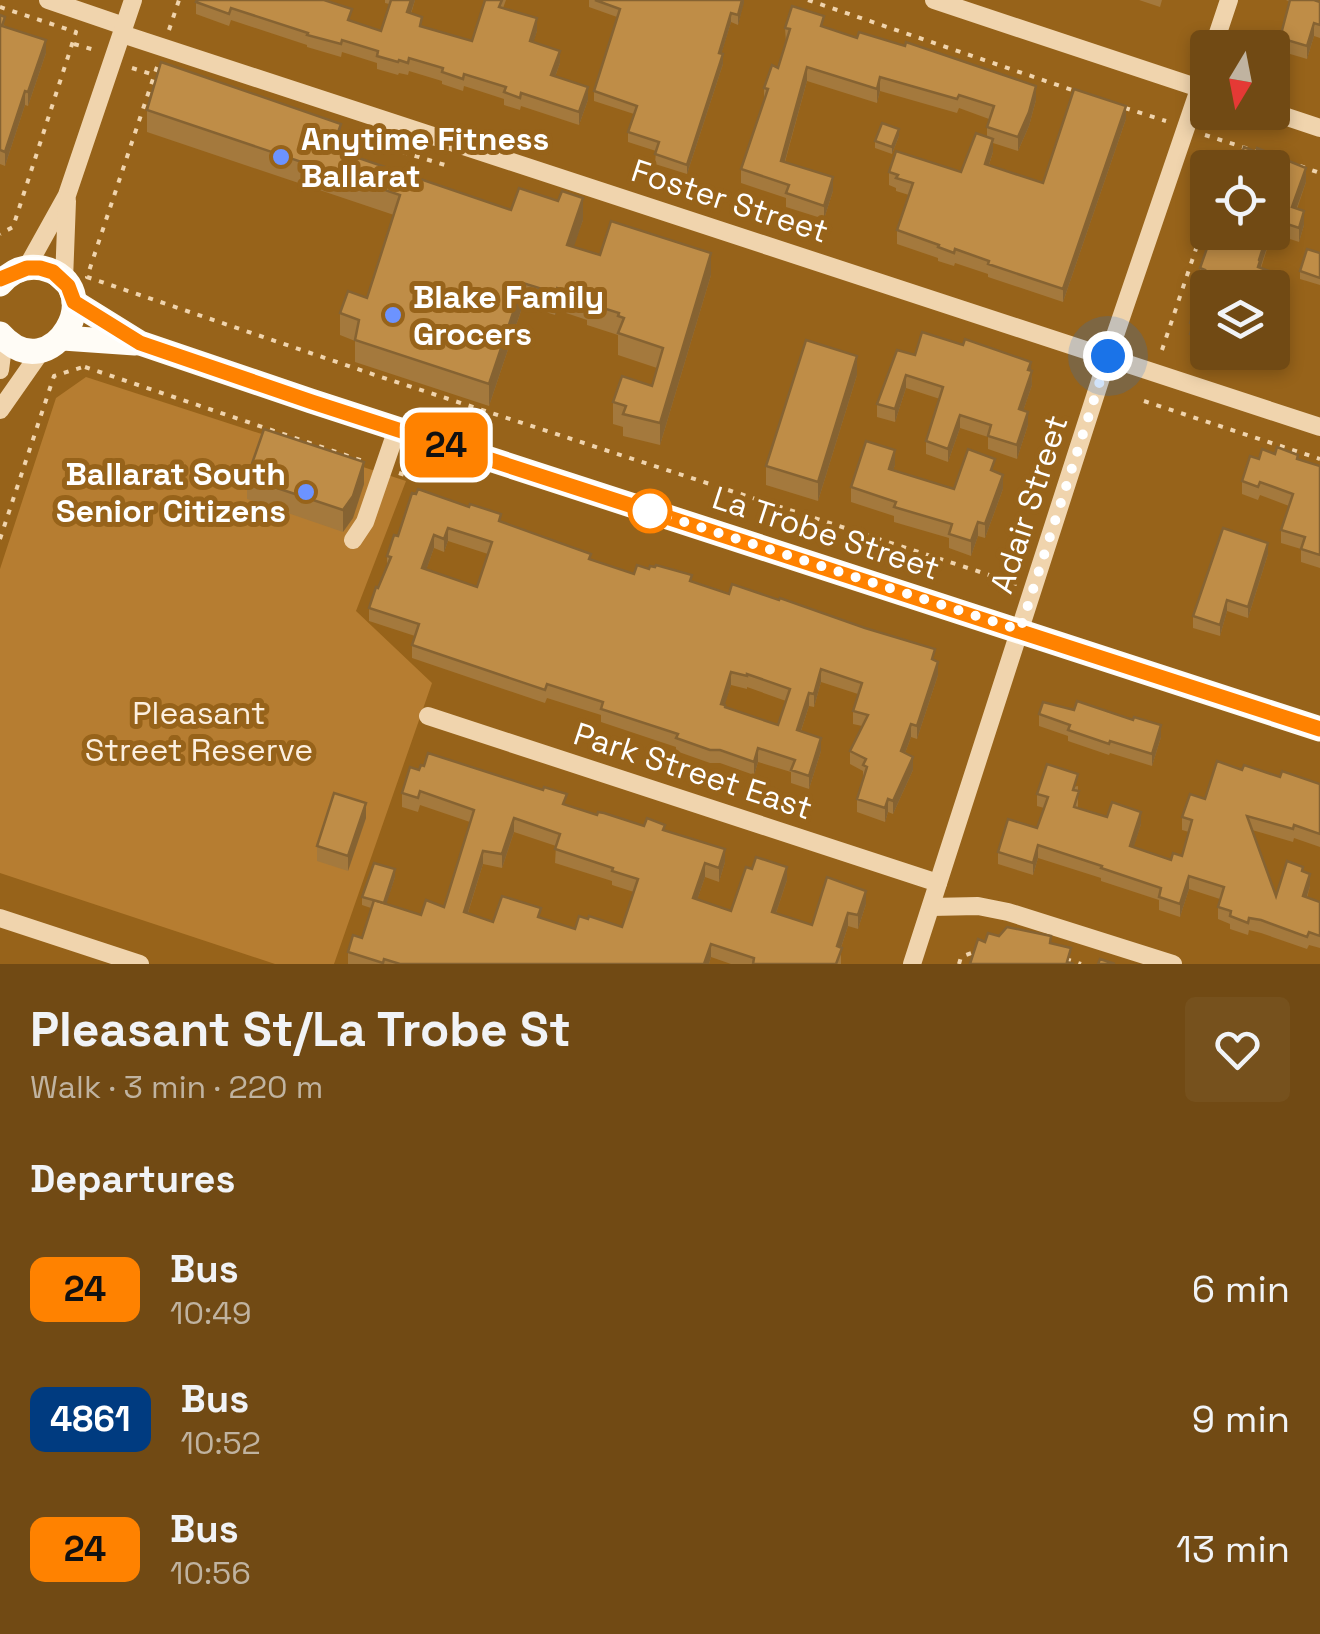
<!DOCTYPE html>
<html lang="en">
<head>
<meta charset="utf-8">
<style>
  body { margin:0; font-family:"Space Grotesk",sans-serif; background:#76511d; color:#f1f3f6; height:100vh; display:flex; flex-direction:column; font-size:38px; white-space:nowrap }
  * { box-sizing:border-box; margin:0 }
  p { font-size:32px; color:#c0b3a0 }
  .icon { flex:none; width:55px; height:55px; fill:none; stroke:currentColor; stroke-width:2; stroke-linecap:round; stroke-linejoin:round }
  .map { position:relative; height:964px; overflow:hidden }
  .drawer { display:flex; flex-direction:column; background:#714a14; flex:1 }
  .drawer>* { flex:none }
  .badge { padding:0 20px; border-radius:15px; font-size:35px; line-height:65px }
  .needle { width:65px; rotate:190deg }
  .tools { position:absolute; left:1190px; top:30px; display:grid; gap:20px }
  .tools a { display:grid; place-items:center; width:100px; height:100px; border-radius:10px; background:#714a14; box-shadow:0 5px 15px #0003; font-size:50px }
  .you { position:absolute; width:50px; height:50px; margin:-25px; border:8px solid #fff; border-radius:50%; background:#1a73e8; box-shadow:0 0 0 15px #1a73e833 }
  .map>.badge { position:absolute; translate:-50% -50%; box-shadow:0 0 0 5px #fff }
  h2 { padding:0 30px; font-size:38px; line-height:90px }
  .round { display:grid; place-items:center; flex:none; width:105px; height:105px; border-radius:10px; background:#76511d }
  .headline { display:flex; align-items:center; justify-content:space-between; height:170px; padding:0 30px }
  h1 { font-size:48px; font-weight:700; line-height:75px }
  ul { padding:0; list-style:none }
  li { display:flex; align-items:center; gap:30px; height:130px; padding:0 30px }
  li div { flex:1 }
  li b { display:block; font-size:38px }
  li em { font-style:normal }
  li .badge { min-width:110px; font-weight:700; text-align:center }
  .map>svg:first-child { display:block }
</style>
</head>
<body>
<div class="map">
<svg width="1320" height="964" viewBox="0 0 1320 964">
  <rect width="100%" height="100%" fill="#97631a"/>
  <!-- green -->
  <polygon fill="#b67d31" points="86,377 406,481 356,611 432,683 334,964 275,964 0,873 0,569 56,398"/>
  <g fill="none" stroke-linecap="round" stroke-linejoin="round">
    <!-- path -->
    <g stroke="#f0d4ad" stroke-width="4" stroke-dasharray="5 8" stroke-linecap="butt">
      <polyline points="808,0 1078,92"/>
      <polyline points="0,7 76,32 13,227 0,234"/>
      <polyline points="169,30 179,0"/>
      <polyline points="74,44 98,51"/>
      <polyline points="157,67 87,277 381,377 1017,584"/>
      <polyline points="132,68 154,75"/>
      <polyline points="1125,108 1166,121"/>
      <polyline points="340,133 445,165"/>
      <polyline points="1205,135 1258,152"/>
      <polyline points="1300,166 1320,173"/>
      <polyline points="1223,168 1231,144"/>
      <polyline points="1162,350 1208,213"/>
      <polyline points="85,367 366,462"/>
      <polyline points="1144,401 1320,459"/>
      <polyline points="399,473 413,478"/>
      <polyline points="0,539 54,376 86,366"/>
      <polyline points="1066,959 1081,964"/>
      <polyline points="959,964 961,957 977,951"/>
    </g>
    <!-- minor -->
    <g stroke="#f0d4ad" stroke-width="18">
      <polyline points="48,0 124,26"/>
      <polyline points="934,0 1208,91"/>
      <polyline points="122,34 1320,427"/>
      <polyline points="1213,48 1229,0"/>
      <polyline points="1272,112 1320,128"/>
      <polyline points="27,267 67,195 133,0"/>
      <polyline points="64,280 67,201"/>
      <polyline points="0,370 4,339"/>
      <polyline points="0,410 42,350"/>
      <polyline points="353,540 365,522 397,429"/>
      <polyline points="428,716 938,883"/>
      <polyline points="931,907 978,906 1008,912 1173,964"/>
      <polyline points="0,918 140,964"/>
      <polyline points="912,964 1108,356 1208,63"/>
    </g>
    <!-- major -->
    <g stroke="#fffcf6" stroke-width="25">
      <path d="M0,284C11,271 25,265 42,268C113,284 52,393 0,334"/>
      <polyline points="74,302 140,343 311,401 1320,729"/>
      <polyline points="63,338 135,343"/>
    </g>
  </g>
  <!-- wall -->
  <g fill="#a4793d" fill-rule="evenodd">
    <polygon points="385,0 415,0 411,14 422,26 472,41 484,0 506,0 503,8 537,31 533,42 560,63 555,77 588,100 579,125 521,106 520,110 504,105 504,99 464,86 463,91 442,84 442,81 409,71 408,75 399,73 398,75 377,69 377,63 342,52 341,57 307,47 307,45 231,20 229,26 196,14 196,2 352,22 381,31 389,4 385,3"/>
    <polygon points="589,0 744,0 738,25 731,22 721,54 723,64 687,174 655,164 656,151 628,142 628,132 634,114 594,101 594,91 617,17 589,7"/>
    <polygon points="1139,0 1162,0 1160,7"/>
    <polygon points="1286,0 1314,0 1320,2 1320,38 1314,36 1307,59 1280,51 1280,38 1290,2"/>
    <polygon points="0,15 5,27 46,53 28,106 25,105 5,166 0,164"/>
    <polygon points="824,27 1036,100 1029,126 1018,151 993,143 993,152 989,165 1043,183 1126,119 1063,302 988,277 988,274 955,263 954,266 938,261 938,258 897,244 897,230 909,195 896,191 896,188 889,185 889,172 961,172 987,137 987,127 989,119 959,108 957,113 880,91 877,103 807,81 785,162 833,191 824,219 786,207 786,198 741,183 741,169 764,102 764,88 778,68 786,42 785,28"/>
    <polygon points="147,110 341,146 339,152 511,210 583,220 573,247 600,255 711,275 660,445 623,436 623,427 613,424 613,402 652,386 657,368 618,355 618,335 587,325 587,320 557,310 555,315 523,305 489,406 355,362 355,341 340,335 340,313 367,298 394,215 147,132"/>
    <polygon points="899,136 892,154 875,148 875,141"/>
    <polygon points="1272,168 1306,182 1297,209 1304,225 1299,242 1272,233 1261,268 1280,289 1208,288 1208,352 1226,352 1224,359 1190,348 1190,323 1195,306 1195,298 1201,283 1200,268 1217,232 1272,232"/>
    <polygon points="1320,253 1320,285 1300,279 1300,271"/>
    <polygon points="915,355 1031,371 1032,385 1023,411 1028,425 1017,459 988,449 988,437 960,428 948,462 926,454 926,441 940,399 906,388 895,422 877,417 877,404"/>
    <polygon points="857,375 818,501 766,485 766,466"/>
    <polygon points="1259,459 1298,459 1320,466 1320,568 1301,562 1301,549 1281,543 1281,530 1289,506 1260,495 1258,500 1242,494 1242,481"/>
    <polygon points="895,465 893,470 954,489 995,472 1003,489 985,538 978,536 971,556 949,548 949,538 894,522 894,516 851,502 851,487"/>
    <polygon points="247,478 364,484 353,518 343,532 247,499"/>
    <path d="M412,493L501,522L591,559L634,574L692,581L935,661L938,675L917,739L911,737L905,753L913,770L893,814L888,812L885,822L857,812V799L863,779V771L850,764V751L862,726L853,724V711L858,694L821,682L814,707L809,706L801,731L821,751L809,789L791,783V772L758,762L754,775L720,763H710L676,751V747L601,722V715L547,698L545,703L412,658V645L415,636L369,621V608L387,568V556L398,536ZM448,541L488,554L477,587L426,570L434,548L444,552ZM731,685L747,689V687L786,701L778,725L725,708L724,705Z"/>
    <polygon points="1268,554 1248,618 1227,611 1220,636 1193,628 1193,616"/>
    <polygon points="1039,714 1161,737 1152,766 1110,753 1109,755 1068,741 1068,736 1039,726"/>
    <path d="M410,767L567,805L597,815L665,831L725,862L719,882L705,877L697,900L731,911L787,880L776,913L812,925L866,904L858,929L848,926L841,948V964H731L711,957L709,964H348V952L362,938L371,908L362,905V897L395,877L386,904L421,915L444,907L470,822L420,805L418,812L402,807V793ZM514,832L556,846L555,863L612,881V885L634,892L622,927L575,929L541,918L493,922L468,913L483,864L502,868Z"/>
    <polygon points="1242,770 1320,784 1320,847 1294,838 1293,842 1252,830 1276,896 1303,871 1310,886 1307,898 1320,902 1320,948 1309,945 1307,949 1261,933 1249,930 1248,935 1230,929 1230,924 1218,919 1218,907 1220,899 1189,889 1180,917 1159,910 1159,900 1101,881 1101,878 1038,858 1033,875 998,864 998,852 1037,828 1044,808 1037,806 1037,794 1078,786 1078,808 1107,817 1141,824 1133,848 1171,860 1182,856 1189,832 1182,830 1182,817"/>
    <polygon points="366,818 348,871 317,861 317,846"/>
  </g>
  <!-- shaded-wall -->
  <g fill="#866332">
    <polygon points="411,0 415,0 407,25 407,12"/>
    <polygon points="742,0 744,0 744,3 738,25 738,15"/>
    <polygon points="731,13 731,22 719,62 719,53"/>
    <polygon points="537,18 537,31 530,54 530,41"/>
    <polygon points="1314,23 1314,36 1307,59 1307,46"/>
    <polygon points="46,40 46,53 28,106 28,92"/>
    <polygon points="560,51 560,63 551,88 551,75"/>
    <polygon points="723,54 723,64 687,174 687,165"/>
    <polygon points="807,67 807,81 781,175 781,161"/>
    <polygon points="880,77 880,91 877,103 877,89"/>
    <polygon points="1036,86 1036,100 1029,126 1018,151 1018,137"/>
    <polygon points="588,87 588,100 579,125 579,112"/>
    <polygon points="25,91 25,105 5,166 5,152"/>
    <polygon points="1126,106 1126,119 1063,302 1063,289"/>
    <polygon points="341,124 341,146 332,171 332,149"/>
    <polygon points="899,129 899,136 892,154 892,147"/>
    <polygon points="993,139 993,152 985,177 985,164"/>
    <polygon points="1306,168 1306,182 1292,221 1292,207"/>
    <polygon points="833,177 833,191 824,219 824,206"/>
    <polygon points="583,198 583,220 567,267 567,245"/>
    <polygon points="1304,211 1304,225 1299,242 1299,228"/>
    <polygon points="1268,232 1272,232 1260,269 1258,281 1259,260"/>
    <polygon points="711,253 711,275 660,445 660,423"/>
    <polygon points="1280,275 1280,289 1272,310 1272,296"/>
    <polygon points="523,283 523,305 489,406 489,384"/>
    <polygon points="557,288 557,310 555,315 555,293"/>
    <polygon points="857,356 857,375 818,501 818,482"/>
    <polygon points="1031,362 1032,385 1019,423 1019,409"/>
    <polygon points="906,375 906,388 895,422 895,409"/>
    <polygon points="1028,412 1028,425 1017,459 1017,445"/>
    <polygon points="960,415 960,428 948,462 948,449"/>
    <polygon points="895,450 895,465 889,484 889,469"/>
    <polygon points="364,462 364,484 353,518 343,532 343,510"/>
    <polygon points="1003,475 1003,489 985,538 985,524"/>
    <polygon points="978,522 978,536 971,556 971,541"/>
    <polygon points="448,528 448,541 444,552 444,539"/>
    <polygon points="434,535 434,548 422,582 422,568"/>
    <polygon points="1268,543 1268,554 1248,618 1248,607"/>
    <polygon points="1227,600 1227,611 1220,636 1220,625"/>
    <polygon points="938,662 938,675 917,739 917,726"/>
    <polygon points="821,669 821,682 814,707 814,694"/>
    <polygon points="731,672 731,685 721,717 721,704"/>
    <polygon points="809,693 809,706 797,743 797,730"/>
    <polygon points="911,724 911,737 901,764 901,751"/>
    <polygon points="1161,725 1161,737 1152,766 1152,754"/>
    <polygon points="821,738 821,751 809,789 809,776"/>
    <polygon points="758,748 758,762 754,775 754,762"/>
    <polygon points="913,757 913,770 893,814 893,801"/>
    <polygon points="888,799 888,812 885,822 885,808"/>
    <polygon points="366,803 366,818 348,871 348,856"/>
    <polygon points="1141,812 1141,824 1130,859 1130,846"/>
    <polygon points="514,818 514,832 502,868 502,854"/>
    <polygon points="1038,845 1038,858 1033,875 1033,863"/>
    <polygon points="725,849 725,862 719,882 719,868"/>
    <polygon points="483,851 483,864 464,925 464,912"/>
    <polygon points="705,863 705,877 693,912 693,898"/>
    <polygon points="787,867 787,880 772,925 772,912"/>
    <polygon points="395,869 395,877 384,912 384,904"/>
    <polygon points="1310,874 1310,886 1303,909 1303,896"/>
    <polygon points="1189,876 1189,889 1180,917 1180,904"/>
    <polygon points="866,891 866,904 858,929 858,915"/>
    <polygon points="848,913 848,926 837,960 837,946"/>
    <polygon points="711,944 711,957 709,964 704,964"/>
  </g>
  <!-- building -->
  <g fill="#bf8d47" stroke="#866332" stroke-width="2.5" fill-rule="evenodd">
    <polygon points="197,0 324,0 352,9 348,20 381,31 391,0 411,0 407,12 422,17 420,26 472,41 485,0 502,0 499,7 537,18 530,41 560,51 551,75 588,87 579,112 521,93 520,98 504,92 506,87 464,74 463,79 442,72 443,68 409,58 408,63 399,60 398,62 377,56 378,51 342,40 341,44 307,35 308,33 231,8 229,14 196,2"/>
    <polygon points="595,0 742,0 738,15 731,13 719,53 723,54 687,165 655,154 659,142 628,132 637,106 594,91 620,9"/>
    <polygon points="1290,0 1314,0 1320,2 1320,25 1314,23 1307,46 1280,38"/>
    <polygon points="792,6 824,16 821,26 857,38 859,32 905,46 906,42 1036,86 1029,112 1018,137 987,127 994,106 959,95 957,99 880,77 877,89 807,67 781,161 833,177 824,206 786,193 789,185 741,169 768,89 764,88 772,65 778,68 790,29 785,28"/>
    <polygon points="0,15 5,17 2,26 46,40 28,92 25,91 5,152 0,150"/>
    <polygon points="161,62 341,124 332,149 511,210 519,188 558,201 562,191 583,198 567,245 600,255 611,221 711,253 660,423 623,414 626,406 613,402 622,376 652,386 663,348 618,333 624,318 618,316 619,313 587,303 589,298 557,288 555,293 523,283 489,384 355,340 359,320 340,313 348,291 367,298 400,195 147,110"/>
    <polygon points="1074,89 1126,106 1063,289 988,264 989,261 955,249 954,253 938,247 939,245 897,230 913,183 896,178 898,175 889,172 896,151 961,172 976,133 993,139 985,164 1043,183"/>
    <polygon points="882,123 899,129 892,147 875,141"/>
    <polygon points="1244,147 1256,152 1257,148 1306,168 1292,207 1304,211 1299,228 1272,219 1272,168 1237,168"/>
    <polygon points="1217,232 1268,232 1259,260 1260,261 1258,267 1280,275 1272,296 1272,288 1208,288 1208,340 1190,334 1193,325 1190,323 1198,298 1195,298 1205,270 1200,268 1212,234 1216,235"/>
    <polygon points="1307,249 1320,253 1320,278 1300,271"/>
    <polygon points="922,332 963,345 965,339 1031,362 1028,370 1032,371 1019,409 1028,412 1017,445 988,436 991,425 960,415 948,449 926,441 943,387 906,375 895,409 877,404 897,350 915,355"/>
    <polygon points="806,340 857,356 818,482 766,466"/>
    <polygon points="264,429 364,462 353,496 343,510 247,478"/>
    <polygon points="866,441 895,450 889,469 954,489 968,449 995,459 991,470 1003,475 985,524 978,522 971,541 949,534 952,524 894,507 896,502 851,487"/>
    <polygon points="1277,447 1298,455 1297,459 1320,466 1320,555 1301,549 1305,537 1281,530 1293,494 1260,482 1258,487 1242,481 1250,456 1259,459 1262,449 1275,454"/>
    <path d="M418,489L469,507L470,504L501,514L499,521L591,554L589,559L634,574L637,565L649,569L650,566L655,567L656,565L692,575L690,581L729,594L732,584L779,600L780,598L865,628L935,649L932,659L938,662L917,726L911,724L901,751L913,757L893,801L888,799L885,808L857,799L867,767L863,765L866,759L850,751L868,715L853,711L862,683L821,669L814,694L809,693L797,730L821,738L809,776L791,770L795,760L758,748L754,762L720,750H710L676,738L678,734L601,709L603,702L547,684L545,690L412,645L419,624L369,608L376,587L378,588L391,557L387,556L394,535L398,536L412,493L416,494ZM448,528L492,542L477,587L422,568L434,535L444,539ZM731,672L747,676V674L790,689L778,725L725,707V705L721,704Z"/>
    <polygon points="1223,528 1268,543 1248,607 1227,600 1220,625 1193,616"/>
    <polygon points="1077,701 1133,720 1134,717 1161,725 1152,754 1110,741 1109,744 1068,730 1070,725 1039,714 1043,702 1074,710"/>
    <path d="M428,753L543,790L544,787L567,794L563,804L597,815L598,812L604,813L644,826L647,818L665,825L663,830L725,849L719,868L705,863L693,898L731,911L746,867L752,869L756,857L787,867L772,912L812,925L827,877L866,891L858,915L848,913L837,946L842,948L836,964H753L754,958L711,944L704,964H400L384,959L383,963L348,952L353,935L362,938L374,900L421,915L426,900L444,907L474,810L420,791L418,798L402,793L410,767L419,770L421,765L424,766ZM514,818L560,834L555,849L613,868L612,871L638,879L622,927L589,916L588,919L579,916L575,929L538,917L541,908L502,896L493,922L464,912L483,851L502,854Z"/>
    <polygon points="1217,761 1242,770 1244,765 1280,777 1282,771 1320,784 1320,834 1294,825 1293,829 1247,816 1276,896 1287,861 1303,867 1302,871 1310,874 1303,896 1320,902 1320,936 1309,932 1307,937 1261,920 1249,918 1248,923 1230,916 1231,911 1218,907 1224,887 1189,876 1180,904 1159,897 1161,888 1101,868 1102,866 1038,845 1033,863 998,852 1008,819 1037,828 1048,797 1037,794 1047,764 1078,774 1073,790 1079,791 1074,807 1107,817 1112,802 1141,812 1130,846 1171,860 1173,853 1182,856 1192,820 1182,817 1190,794 1205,799"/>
    <polygon points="334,793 366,803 348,856 317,846"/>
    <polygon points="374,863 395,869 384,903 362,897"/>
    <polygon points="1007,927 1051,936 1050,943 1071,948 1067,962 1074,964 970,964 978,939 985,942 988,933 999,936"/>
    <polygon points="1100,959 1115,964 1098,964"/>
  </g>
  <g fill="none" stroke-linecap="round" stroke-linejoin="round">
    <defs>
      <polyline id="line" points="0,279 27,268 40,268 53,272 68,286 74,302 140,343 312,402 1320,729"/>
    </defs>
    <!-- line casing -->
    <use href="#line" stroke="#fff" stroke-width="22"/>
    <!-- line -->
    <use href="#line" stroke="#ff8200" stroke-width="15"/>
    <!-- walk -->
    <polyline stroke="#fff" stroke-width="10" stroke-dasharray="0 18" points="650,511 1020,630 1108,356"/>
  </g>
  <!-- markers -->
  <g fill="#6c93ff" stroke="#97631a" stroke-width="4">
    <circle cx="281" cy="157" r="10"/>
    <circle cx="393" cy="315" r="10"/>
    <circle cx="306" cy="492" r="10"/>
  </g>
  <circle fill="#fff" stroke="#ff8200" stroke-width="5" cx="650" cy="511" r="20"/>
  <g text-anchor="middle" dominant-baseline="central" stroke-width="10" stroke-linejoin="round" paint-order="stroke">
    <!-- poi labels -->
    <g font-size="32" font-weight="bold" fill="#fff" stroke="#97631a" text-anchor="start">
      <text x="301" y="139">Anytime Fitness<tspan x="301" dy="37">Ballarat</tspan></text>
      <text x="413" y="297">Blake Family<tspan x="413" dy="37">Grocers</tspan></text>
      <text x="286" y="474" text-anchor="end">Ballarat South<tspan x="286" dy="37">Senior Citizens</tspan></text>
    </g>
    <!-- street labels -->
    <g font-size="32" fill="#fff" stroke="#97631a">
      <text transform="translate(730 201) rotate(18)">Foster Street</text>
      <text transform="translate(1029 504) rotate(-72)">Adair Street</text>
      <text transform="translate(826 533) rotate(18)">La Trobe Street</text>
      <text transform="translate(693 771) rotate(18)">Park Street East</text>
    </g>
    <!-- park labels -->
    <g font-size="32" fill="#fcefdf" stroke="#97631a">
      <text x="199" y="713">Pleasant<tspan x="199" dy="37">Street Reserve</tspan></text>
    </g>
  </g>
</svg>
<div class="tools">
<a><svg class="needle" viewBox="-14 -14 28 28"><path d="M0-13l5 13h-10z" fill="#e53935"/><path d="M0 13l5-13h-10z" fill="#c0b3a0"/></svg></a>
<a><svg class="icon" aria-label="locate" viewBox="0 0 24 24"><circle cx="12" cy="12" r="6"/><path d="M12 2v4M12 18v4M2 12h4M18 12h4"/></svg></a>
<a><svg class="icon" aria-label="layers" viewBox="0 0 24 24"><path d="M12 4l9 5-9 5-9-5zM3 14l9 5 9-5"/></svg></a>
</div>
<div class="you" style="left:1108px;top:356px"></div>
<b class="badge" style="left:446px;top:445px;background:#ff8200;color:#111">24</b>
</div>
<section class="drawer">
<div class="headline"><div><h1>Pleasant St/La Trobe St</h1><p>Walk · 3 min · 220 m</p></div><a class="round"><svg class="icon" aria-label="heart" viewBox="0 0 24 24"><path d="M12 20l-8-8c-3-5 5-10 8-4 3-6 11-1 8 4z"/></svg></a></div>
<h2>Departures</h2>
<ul>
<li><span class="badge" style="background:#ff8200;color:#111">24</span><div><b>Bus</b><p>10:49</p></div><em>6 min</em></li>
<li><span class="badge" style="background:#003b80;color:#fff">4861</span><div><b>Bus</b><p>10:52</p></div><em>9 min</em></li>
<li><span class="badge" style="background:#ff8200;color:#111">24</span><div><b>Bus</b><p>10:56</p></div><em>13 min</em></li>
</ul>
</section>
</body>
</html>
